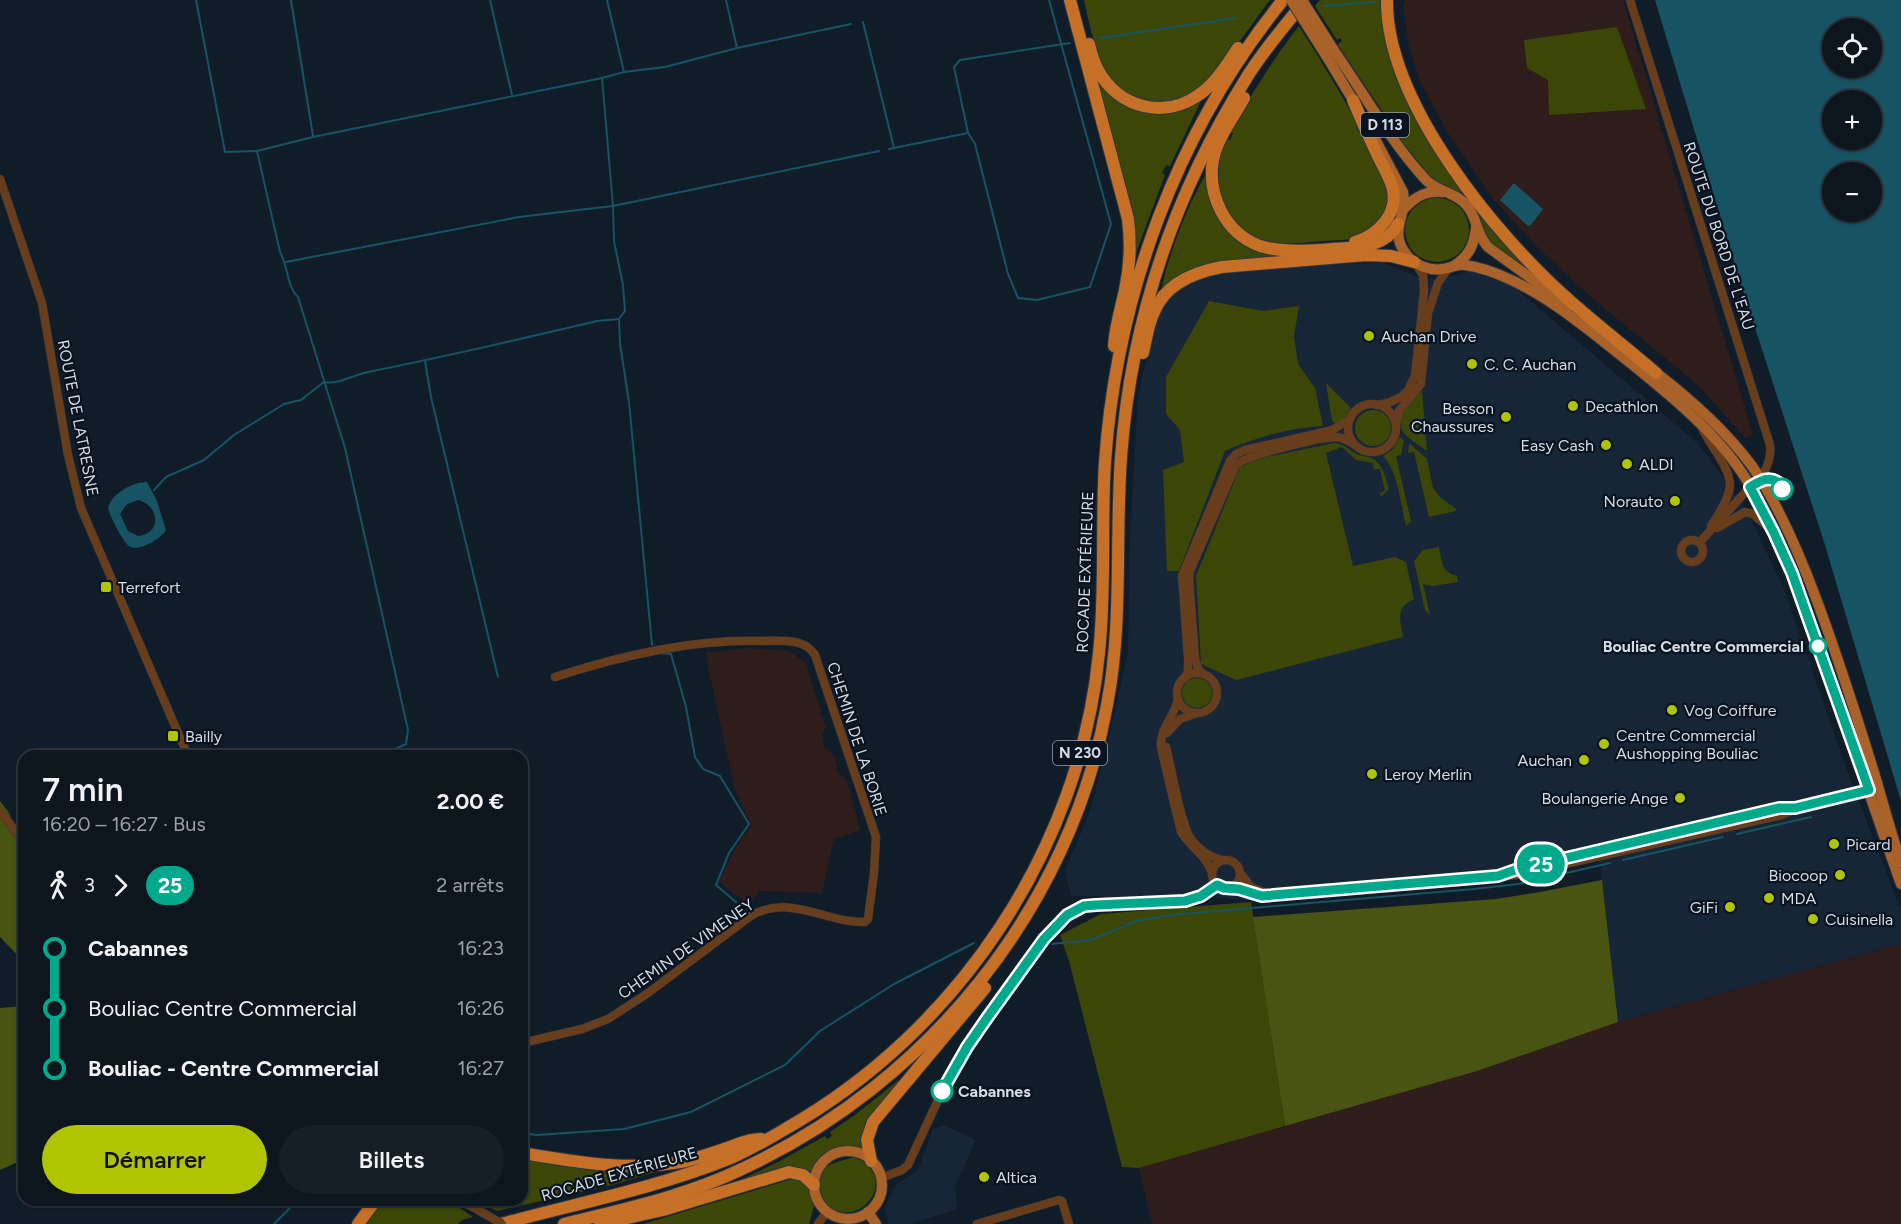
<!DOCTYPE html>
<html lang="fr">
<head>
<meta charset="utf-8">
<style>
  body { margin:0; font-family:Figtree,sans-serif; background:#161e28; color:#f1f3f6; height:100vh; display:flex; flex-direction:column; font-size:22px; white-space:nowrap }
  * { box-sizing:border-box; margin:0 }
  p { font-size:20px; color:#9a9fa4 }
  .icon { flex:none; width:33px; height:33px; fill:none; stroke:currentColor; stroke-width:2; stroke-linecap:round; stroke-linejoin:round }
  .map { position:relative; flex:1; overflow:hidden }
  .side { position:absolute; left:18px; top:750px; width:510px; height:456px; display:flex; flex-direction:column; background:#0d151f; border-radius:18px; box-shadow:0 2px 4px #0004,0 0 0 2px #2d343d }
  .side>* { flex:none }
  .badge { padding:0 12px; border-radius:20px; font-size:21px; line-height:39px }
  .controls { position:absolute; left:1822px; top:18px; display:grid; gap:12px }
  .controls a { display:grid; place-items:center; width:60px; height:60px; border-radius:50%; background:#0d151f; box-shadow:0 2px 4px #0004,0 0 0 2px #2d343d; font-size:30px }
  .map>.badge { position:absolute; translate:-50% -50%; box-shadow:0 0 0 3px #fff }
  .legs { display:flex; align-items:center; gap:9px; height:66px; padding:0 24px; font-size:20px }
  .legs p { margin-inline-start:auto }
  .headline { display:flex; align-items:center; justify-content:space-between; height:102px; padding:0 24px }
  h1 { font-size:33px; font-weight:600; line-height:45px }
  .primary-button { display:flex; gap:12px; margin-top:auto; padding:12px 24px }
  .primary-button a { flex:1; height:69px; border-radius:36px; background:#b0c500; color:#111; font-size:24px; font-weight:600; line-height:69px; text-align:center }
  .primary-button a+a { background:#161e28; color:#f1f3f6 }
  ul { padding:0 24px; list-style:none }
  li { display:flex; align-items:center; gap:21px; height:60px; font-size:22px }
  li i { display:grid; place-items:center; width:9px; height:100%; margin:0 8px; background:currentColor }
  li i::after { content:''; width:15px; height:15px; margin:-8px; border:4px solid; border-radius:50%; background:#0d151f }
  li p { margin-inline-start:auto }
  li:first-child i { background:linear-gradient(#0000 50%,currentColor 0) }
  li:last-child i { background:linear-gradient(currentColor 50%,#0000 0) }
  .map>svg:first-child { display:block }
</style>
</head>
<body>
<div class="map">
<svg width="1901" height="1224" viewBox="0 0 1901 1224">
  <rect width="100%" height="100%" fill="#111c29"/>
  <!-- built -->
  <g fill="#162637">
    <polygon points="1383,263 1420,278 1442,279 1471,271 1514,287 1696,442 1707,455 1747,511 1784,589 1845,765 1901,910 1901,944 1618,1022 1598,849 1478,874 1366,891 1241,900 1193,894 1124,899 1096,896 1071,896 1065,870 1088,817 1105,755 1128,652 1130,536 1138,395 1157,312 1175,288 1213,275 1310,265"/>
    <polygon points="944,1125 976,1140 955,1186 957,1209 910,1224 889,1224 885,1208 890,1196 896,1185 918,1170 933,1129"/>
  </g>
  <!-- industrial -->
  <g fill="#2f1d1b">
    <polygon points="1405,0 1623,0 1753,435 1745,438 1698,385 1593,299 1541,251 1493,199 1448,133 1420,82 1409,47 1403,5"/>
    <polygon points="748,648 789,651 806,663 826,728 822,733 824,747 834,755 839,775 846,777 860,830 834,839 822,893 760,891 748,904 719,882 734,850 751,826 735,790 705,653"/>
    <polygon points="1901,944 1901,1224 1152,1224 1139,1168 1477,1071 1618,1022"/>
  </g>
  <!-- green -->
  <g fill="#3c4606">
    <path d="M1084,0H1270C1249,27 1230,59 1204,84C1192,96 1176,102 1159,103C1105,105 1093,40 1084,0Z"/>
    <polygon points="1320,0 1383,0 1418,119 1545,283 1485,240 1478,211 1472,202 1462,193 1440,186 1434,181 1404,144 1338,45 1342,40 1340,38 1337,40 1315,6"/>
    <path d="M1299,26C1324,65 1347,104 1369,144C1376,158 1387,175 1390,190C1395,210 1375,228 1360,236C1351,241 1334,240 1323,241C1303,243 1279,246 1260,239C1218,224 1210,175 1226,139L1230,140L1233,133L1230,131C1251,95 1273,59 1299,26Z"/>
    <polygon points="1617,27 1646,109 1549,115 1548,80 1527,68 1524,40"/>
    <polygon points="1094,70 1125,104 1202,99 1170,166 1166,165 1162,173 1165,175 1134,258"/>
    <path d="M1208,171L1236,238L1251,248L1264,254L1280,256L1224,263L1161,293C1165,263 1191,196 1208,171Z"/>
    <circle cx="1437" cy="230" r="32"/>
    <path d="M1209,301L1263,311L1299,306L1294,336L1298,364L1315,388L1323,426C1289,428 1256,437 1225,451L1179,571H1167L1163,470L1184,462L1180,430L1166,414V377Z"/>
    <polygon points="1326,383 1351,408 1343,422 1337,424 1332,421"/>
    <path d="M1422,390L1427,451C1421,446 1414,443 1408,437C1388,421 1411,402 1422,390Z"/>
    <circle cx="1373" cy="428" r="18"/>
    <path d="M1400,437L1404,440L1401,455L1396,456L1411,521L1406,526C1400,503 1399,473 1383,456L1392,450Z"/>
    <path d="M1334,443C1343,444 1347,448 1355,453C1360,456 1364,456 1369,457C1382,461 1386,478 1389,489L1381,497L1380,493L1385,491L1380,469H1374L1373,463L1356,460L1342,447L1326,453L1353,566L1395,557L1406,562L1414,599C1395,608 1400,619 1403,637L1236,680L1201,664L1196,576L1240,467L1252,460Z"/>
    <polygon points="1409,443 1427,459 1433,488 1441,498 1456,509 1456,511 1429,517 1414,452 1408,453"/>
    <path d="M1439,547C1441,560 1442,573 1457,576L1458,582L1433,586L1423,584L1430,615L1425,610L1414,561L1423,550Z"/>
    <circle cx="1197" cy="693" r="15"/>
    <polygon points="1251,902 1285,1126 1139,1168 1122,1167 1069,961 1060,935 1101,914"/>
    <path d="M905,1075L865,1123L864,1149C841,1143 820,1151 811,1174L804,1170L736,1182L780,1161L825,1136L827,1139L832,1136L830,1132L855,1115Z"/>
    <path d="M854,1157C897,1174 869,1224 833,1210C821,1203 812,1181 824,1169C831,1162 846,1160 854,1157Z"/>
    <path d="M522,1158C573,1167 620,1175 672,1167L616,1184L497,1211L485,1205L486,1202L482,1200H522Z"/>
    <polygon points="795,1178 809,1185 814,1206 809,1224 643,1224"/>
    <polygon points="380,1200 444,1200 454,1204 473,1217 462,1220 458,1224 362,1224"/>
  </g>
  <!-- forest -->
  <g fill="#495413">
    <polygon points="0,801 9,813 24,848 24,962 0,937"/>
    <polygon points="1602,880 1618,1022 1477,1071 1285,1126 1253,917 1496,899 1540,892"/>
    <polygon points="24,1006 24,1159 0,1170 0,1008"/>
  </g>
  <!-- water -->
  <g fill="#165464" fill-rule="evenodd">
    <path d="M1655,0H1901V801L1825,545L1739,278ZM1833,28H1872V68H1833ZM1833,100H1872V140H1833ZM1833,172H1872V212H1833Z"/>
    <polygon points="1513,184 1515,184 1543,209 1531,225 1528,226 1500,200"/>
    <path d="M147,482L157,501L166,530C162,538 138,553 129,546C123,542 110,516 108,508C112,493 133,482 147,482ZM138,500C158,504 164,533 138,536L128,531L120,514L127,504Z"/>
  </g>
  <g fill="none" stroke-linecap="round" stroke-linejoin="round">
    <!-- stream -->
    <g stroke="#165464" stroke-width="2">
      <polyline points="196,0 225,152 257,151 313,137 602,78"/>
      <polyline points="291,0 313,136"/>
      <polyline points="490,0 512,95"/>
      <polyline points="607,0 624,72"/>
      <polyline points="726,0 737,48"/>
      <polyline points="1324,6 1374,2"/>
      <polyline points="863,22 894,148"/>
      <polyline points="1101,38 1236,18"/>
      <polyline points="968,133 975,144 1008,274 1018,298 1037,300 1090,287 1111,224 1049,0"/>
      <polyline points="889,149 968,133 954,67 960,60 1070,43"/>
      <path d="M257,151L280,252C288,266 287,287 298,297L345,448L408,730L406,744L380,756"/>
      <polyline points="286,262 519,217 613,206 879,151"/>
      <polyline points="425,361 431,397 498,677"/>
      <path d="M154,490L166,477L204,460L234,435L284,404L301,400L324,382C338,385 353,375 368,372C445,357 521,339 597,321L619,319"/>
      <polyline points="652,645 629,402 620,344 619,319 625,311 623,285 614,241 613,206 602,78 624,72 665,67 737,48 851,24"/>
      <polyline points="658,653 671,654 686,707 695,757 703,769 720,776 749,824 729,853 716,885 736,902"/>
      <polyline points="1737,834 1811,817"/>
      <polyline points="1623,860 1723,837"/>
      <polyline points="1052,944 1091,940 1136,921 1171,915 1474,889 1518,884 1610,863"/>
      <polyline points="522,1133 537,1135 624,1129 691,1112 785,1065 820,1031 894,984 974,943"/>
      <polyline points="274,1224 298,1200"/>
    </g>
    <defs>
      <g id="minor">
        <path d="M1630,0L1770,445C1772,461 1763,479 1750,487L1700,542"/>
        <polyline points="0,179 42,303 68,455 81,508 188,756"/>
        <circle cx="1372" cy="428" r="24"/>
        <polyline points="1377,405 1388,403 1401,397 1408,390 1415,376 1424,291 1423,275 1415,263"/>
        <polyline points="1396,425 1399,411 1421,384 1428,313 1438,283 1448,269"/>
        <path d="M1703,430C1711,447 1735,473 1729,491C1726,504 1718,515 1711,526"/>
        <polyline points="1717,528 1745,512 1753,514 1769,528"/>
        <circle cx="1692" cy="551" r="11"/>
        <circle cx="1197" cy="693" r="20"/>
        <path d="M1203,674L1198,669L1195,658L1189,578L1190,571L1236,465C1247,455 1321,437 1337,437C1343,438 1349,441 1354,444"/>
        <polyline points="1185,678 1188,671 1188,658 1182,576 1230,461 1236,454 1245,450 1332,430 1350,419"/>
        <path d="M1178,699C1175,717 1159,728 1161,748L1181,832C1190,847 1207,856 1212,873"/>
        <polyline points="1167,733 1180,719 1197,713"/>
        <path d="M1166,747C1173,774 1177,806 1187,831C1192,845 1208,857 1222,860"/>
        <polyline points="0,811 24,842"/>
        <circle cx="1226" cy="874" r="14"/>
        <polyline points="1504,873 1779,808 1793,808"/>
        <polyline points="1241,874 1251,887 1265,893"/>
        <polyline points="1232,887 1262,896 1517,875 1782,815 1795,809 1871,790"/>
        <path d="M522,1043L582,1029L608,1019L648,993L752,915C792,894 825,923 865,922L868,919L874,873L876,837L815,655C812,651 810,648 806,646C794,639 778,641 764,641C693,639 623,655 555,677"/>
        <polyline points="881,1178 902,1170 908,1165 945,1085 967,1047 1057,923 1074,910 1084,906 1185,901 1201,896 1217,885"/>
        <polyline points="458,1200 473,1207"/>
        <polyline points="818,1224 827,1212"/>
        <polyline points="977,1224 1059,1200 1062,1201 1069,1224"/>
      </g>
      <g id="major">
        <path d="M1333,49C1363,92 1390,141 1426,180C1438,192 1458,193 1468,207C1478,220 1475,232 1488,247L1569,306"/>
        <polyline points="1327,57 1356,105"/>
        <path d="M1374,137L1403,192C1408,215 1388,231 1406,254C1414,265 1429,271 1443,269C1450,268 1457,264 1465,265C1480,267 1496,273 1509,279C1547,296 1581,324 1613,349C1649,378 1686,407 1717,441C1769,497 1793,578 1819,648C1847,727 1873,806 1901,884"/>
        <path d="M1403,210C1414,197 1426,190 1443,192"/>
        <path d="M1455,265C1469,256 1474,245 1476,228"/>
        <path d="M1650,368C1687,396 1724,428 1752,466C1780,507 1800,555 1817,601C1837,655 1855,711 1872,766C1882,798 1890,831 1901,862"/>
        <circle cx="848" cy="1185" r="34"/>
        <polyline points="868,1212 876,1224"/>
      </g>
      <g id="highway">
        <path d="M1070,0L1128,219C1131,243 1130,267 1125,290C1121,309 1115,327 1114,346"/>
        <path d="M1387,0C1386,102 1495,235 1569,300C1597,325 1627,348 1656,373"/>
        <path d="M1089,44C1091,53 1094,62 1098,70C1118,108 1165,120 1200,94C1216,83 1227,64 1238,48"/>
        <path d="M1244,98C1234,117 1217,138 1213,160C1207,195 1225,233 1260,246C1282,253 1311,251 1333,249C1358,247 1385,248 1398,224"/>
        <path d="M1353,100C1360,117 1368,135 1376,152C1381,163 1388,174 1392,186C1400,213 1378,235 1355,242"/>
        <path d="M1143,353C1146,340 1148,324 1154,312C1165,284 1195,272 1222,267L1366,255L1391,256L1414,262"/>
        <path d="M522,1153C577,1162 630,1172 686,1161C701,1157 716,1152 730,1147C741,1143 749,1139 761,1139"/>
        <polyline points="871,1161 867,1140 873,1122 985,988"/>
        <polyline points="358,1224 376,1200"/>
        <path d="M501,1224C578,1203 657,1188 731,1158C750,1149 769,1139 787,1128C958,1031 1080,849 1099,653C1106,589 1101,525 1105,462C1117,294 1177,131 1283,0"/>
        <path d="M564,1224C624,1209 686,1196 742,1169C928,1083 1070,908 1107,705C1123,623 1115,540 1121,457C1131,320 1174,194 1247,77C1263,51 1284,27 1303,3"/>
        <polyline points="600,1224 663,1210 789,1172 803,1175 814,1185"/>
      </g>
    </defs>
    <!-- minor casing -->
    <use href="#minor" stroke="#2c3743" stroke-width="9"/>
    <!-- major casing -->
    <use href="#major" stroke="#2c3743" stroke-width="12"/>
    <!-- highway casing -->
    <use href="#highway" stroke="#2c3743" stroke-width="14"/>
    <!-- minor -->
    <use href="#minor" stroke="#683d1b" stroke-width="8"/>
    <!-- major -->
    <use href="#major" stroke="#a96229" stroke-width="10"/>
    <!-- highway -->
    <use href="#highway" stroke="#c56f27" stroke-width="12"/>
    <defs>
      <polyline id="minor-bridge" points="473,1207 502,1224"/>
      <g id="major-bridge">
        <polyline points="1291,0 1327,57"/>
        <polyline points="1302,0 1333,49"/>
      </g>
    </defs>
    <!-- minor-bridge casing -->
    <use href="#minor-bridge" stroke="#2c3743" stroke-width="9" stroke-linecap="butt"/>
    <!-- major-bridge casing -->
    <use href="#major-bridge" stroke="#2c3743" stroke-width="12" stroke-linecap="butt"/>
    <!-- minor-bridge -->
    <use href="#minor-bridge" stroke="#683d1b" stroke-width="8"/>
    <!-- major-bridge -->
    <use href="#major-bridge" stroke="#a96229" stroke-width="10"/>
  </g>
  <g fill="none" stroke-linecap="round" stroke-linejoin="round">
    <defs>
      <path id="line-1" d="M942,1091L967,1047L987,1018L1044,939L1067,915L1084,906L1096,905L1185,901L1201,896L1217,885L1224,888L1239,889L1262,896L1498,876L1515,870L1779,808H1795L1869,790L1792,573L1774,533L1750,487C1760,481 1769,475 1779,483L1782,489"/>
    </defs>
    <!-- line-1 casing -->
    <use href="#line-1" stroke="#fff" stroke-width="14"/>
    <!-- line-1 -->
    <use href="#line-1" stroke="#00a98b" stroke-width="9"/>
  </g>
  <!-- markers -->
  <g fill="#b0c500" stroke="#08131f" stroke-width="2">
    <circle cx="1369" cy="336" r="6"/>
    <circle cx="1472" cy="364" r="6"/>
    <circle cx="1573" cy="406" r="6"/>
    <circle cx="1506" cy="417" r="6"/>
    <circle cx="1606" cy="445" r="6"/>
    <circle cx="1627" cy="464" r="6"/>
    <circle cx="1675" cy="501" r="6"/>
    <rect x="100" y="581" width="12" height="12" rx="3"/>
    <circle cx="1672" cy="710" r="6"/>
    <rect x="167" y="730" width="12" height="12" rx="3"/>
    <circle cx="1604" cy="744" r="6"/>
    <circle cx="1584" cy="760" r="6"/>
    <circle cx="1372" cy="774" r="6"/>
    <circle cx="1680" cy="798" r="6"/>
    <circle cx="1834" cy="844" r="6"/>
    <circle cx="1840" cy="875" r="6"/>
    <circle cx="1769" cy="898" r="6"/>
    <circle cx="1730" cy="907" r="6"/>
    <circle cx="1813" cy="919" r="6"/>
    <circle cx="984" cy="1177" r="6"/>
  </g>
  <g fill="#fff" stroke="#00a98b" stroke-width="3">
    <circle cx="1782" cy="489" r="10"/>
    <circle cx="1818" cy="646" r="8"/>
    <circle cx="942" cy="1091" r="10"/>
  </g>
  <g text-anchor="middle" dominant-baseline="central" stroke-width="4.5" stroke-linejoin="round" paint-order="stroke">
    <!-- shield labels -->
    <g fill="#08131f" stroke="#979fa9" stroke-width="1.5">
      <rect x="1361" y="113" width="48" height="24" rx="4.5"/>
      <rect x="1053" y="741" width="54" height="24" rx="4.5"/>
    </g>
    <g font-size="15" font-weight="bold" fill="#d4dbe4">
      <text x="1385" y="125">D 113</text>
      <text x="1080" y="753">N 230</text>
    </g>
    <!-- street labels -->
    <g font-size="16" fill="#d4dbe4" stroke="#08131f">
      <text transform="translate(1719 236) rotate(72)">ROUTE DU BORD DE L'EAU</text>
      <text transform="translate(78 418) rotate(79)">ROUTE DE LATRESNE</text>
      <text transform="translate(1085 572) rotate(-88)">ROCADE EXTÉRIEURE</text>
      <text transform="translate(857 739) rotate(72)">CHEMIN DE LA BORIE</text>
      <text transform="translate(686 949) rotate(-35)">CHEMIN DE VIMENEY</text>
      <text transform="translate(619 1174) rotate(-16)">ROCADE EXTÉRIEURE</text>
    </g>
    <!-- poi labels -->
    <g font-size="16" fill="#d4dbe4" stroke="#08131f" text-anchor="start">
      <text x="1381" y="336">Auchan Drive</text>
      <text x="1484" y="364">C. C. Auchan</text>
      <text x="1585" y="406">Decathlon</text>
      <text x="1494" y="408" text-anchor="end">Besson<tspan x="1494" dy="18">Chaussures</tspan></text>
      <text x="1594" y="445" text-anchor="end">Easy Cash</text>
      <text x="1639" y="464">ALDI</text>
      <text x="1663" y="501" text-anchor="end">Norauto</text>
      <text x="118" y="587">Terrefort</text>
      <text x="1684" y="710">Vog Coiffure</text>
      <text x="1616" y="735">Centre Commercial<tspan x="1616" dy="18">Aushopping Bouliac</tspan></text>
      <text x="185" y="736">Bailly</text>
      <text x="1572" y="760" text-anchor="end">Auchan</text>
      <text x="1384" y="774">Leroy Merlin</text>
      <text x="1668" y="798" text-anchor="end">Boulangerie Ange</text>
      <text x="1846" y="844">Picard</text>
      <text x="1828" y="875" text-anchor="end">Biocoop</text>
      <text x="1781" y="898">MDA</text>
      <text x="1718" y="907" text-anchor="end">GiFi</text>
      <text x="1825" y="919">Cuisinella</text>
      <text x="996" y="1177">Altica</text>
    </g>
    <!-- stop labels -->
    <g font-size="16" font-weight="bold" fill="#d4dbe4" stroke="#08131f" text-anchor="end">
      <text x="1804" y="646">Bouliac Centre Commercial</text>
      <text x="958" y="1091" text-anchor="start">Cabannes</text>
    </g>
  </g>
</svg>
<div class="controls">
<a><svg class="icon" aria-label="locate" viewBox="0 0 24 24"><circle cx="12" cy="12" r="6"/><path d="M12 2v4M12 18v4M2 12h4M18 12h4"/></svg></a>
<a>+</a>
<a>−</a>
</div>
<b class="badge" style="left:1541px;top:864px;background:#00a98b;color:#fff">25</b>
<section class="side">
<div class="headline"><div><h1>7 min</h1><p>16:20 – 16:27 · Bus</p></div><b>2.00 €</b></div>
<div class="legs"><svg class="icon" aria-label="walk" viewBox="0 0 24 24"><circle cx="13" cy="4" r="2"/><path d="M13 8l-2 6 4 7M11 14l-3 7M7 12l3-4h3l4 4"/></svg>3<svg class="icon" aria-label="forward" viewBox="0 0 24 24"><path d="M9 5l7 7-7 7"/></svg><b class="badge" style="background:#00a98b;color:#fff">25</b><p>2 arrêts</p></div>
<ul>
<li><i style="color:#00a98b"></i><b>Cabannes</b><p>16:23</p></li>
<li><i style="color:#00a98b"></i><span>Bouliac Centre Commercial</span><p>16:26</p></li>
<li><i style="color:#00a98b"></i><b>Bouliac - Centre Commercial</b><p>16:27</p></li>
</ul>
<div class="primary-button"><a>Démarrer</a><a>Billets</a></div>
</section>
</div>
</body>
</html>
